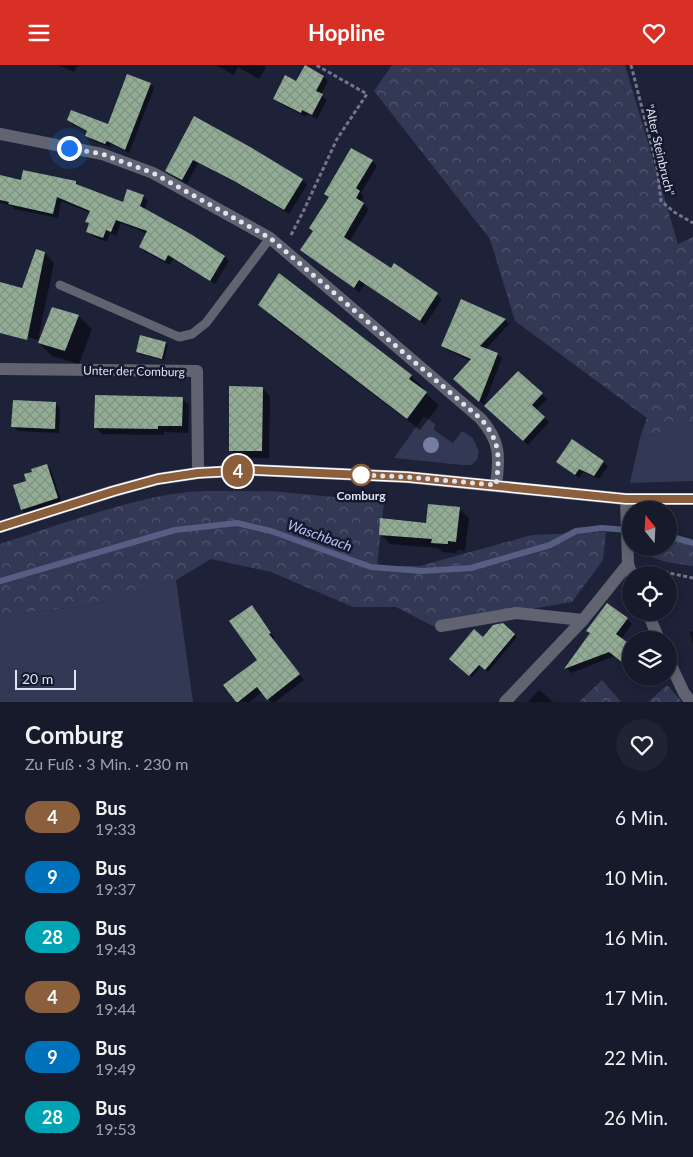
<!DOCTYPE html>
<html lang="de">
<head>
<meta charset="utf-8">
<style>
  body { margin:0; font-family:Lato,sans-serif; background:#1f2333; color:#f1f3f6; height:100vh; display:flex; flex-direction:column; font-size:19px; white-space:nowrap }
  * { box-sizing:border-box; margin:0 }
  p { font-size:16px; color:#9ea1a9 }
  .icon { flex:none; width:28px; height:28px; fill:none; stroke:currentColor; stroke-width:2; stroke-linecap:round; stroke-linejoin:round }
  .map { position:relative; height:637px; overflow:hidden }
  .side { display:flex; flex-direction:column; background:#161a2b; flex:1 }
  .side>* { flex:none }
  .badge { padding:0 10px; border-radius:16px; font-size:18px; line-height:32px }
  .needle { width:32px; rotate:342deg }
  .tools { position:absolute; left:622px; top:436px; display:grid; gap:10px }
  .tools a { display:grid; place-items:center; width:55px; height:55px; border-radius:50%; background:#161a2b; box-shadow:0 2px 8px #0003,0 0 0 1px #353847; font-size:25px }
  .scale { position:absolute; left:15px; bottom:12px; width:61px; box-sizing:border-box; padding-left:5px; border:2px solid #dee3f2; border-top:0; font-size:14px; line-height:18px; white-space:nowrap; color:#dee3f2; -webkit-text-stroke:4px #14192e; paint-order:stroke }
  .you { position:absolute; width:25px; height:25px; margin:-12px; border:4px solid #fff; border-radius:50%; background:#1a73e8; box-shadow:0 0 0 8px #1a73e833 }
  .map>.badge { position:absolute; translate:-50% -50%; box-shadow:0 0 0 2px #fff }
  .round { display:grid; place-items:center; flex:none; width:52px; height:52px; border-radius:26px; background:#1f2333 }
  .head { display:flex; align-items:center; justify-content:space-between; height:85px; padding:0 25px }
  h1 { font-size:24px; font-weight:700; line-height:38px }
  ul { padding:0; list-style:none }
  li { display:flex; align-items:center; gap:15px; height:60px; padding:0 25px }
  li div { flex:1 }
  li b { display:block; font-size:19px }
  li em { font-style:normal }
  li .badge { min-width:55px; font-weight:700; text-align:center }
  header { display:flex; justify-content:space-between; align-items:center; height:65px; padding:0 25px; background:#d93025; color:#fff; font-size:22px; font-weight:700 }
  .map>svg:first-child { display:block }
</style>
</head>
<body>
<header><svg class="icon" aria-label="menu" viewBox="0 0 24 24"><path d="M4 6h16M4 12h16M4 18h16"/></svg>Hopline<svg class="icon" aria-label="heart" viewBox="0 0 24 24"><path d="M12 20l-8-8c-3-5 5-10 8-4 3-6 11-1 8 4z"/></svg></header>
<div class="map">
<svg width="693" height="637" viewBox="0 0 693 637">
  <defs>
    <pattern id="forest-crowns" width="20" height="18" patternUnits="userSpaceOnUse" patternTransform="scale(1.25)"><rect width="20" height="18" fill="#333955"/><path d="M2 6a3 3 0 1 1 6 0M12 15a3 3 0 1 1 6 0" fill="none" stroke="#50566e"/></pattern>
    <pattern id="building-cross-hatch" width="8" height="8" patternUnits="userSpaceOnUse" patternTransform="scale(1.25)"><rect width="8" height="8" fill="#92ac95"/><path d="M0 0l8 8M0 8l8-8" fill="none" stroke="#7e9282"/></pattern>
  </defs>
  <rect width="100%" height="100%" fill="#1d2239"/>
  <!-- grass -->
  <g fill="#333955">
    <polygon points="424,351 435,359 434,365 453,378 462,366 473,373 479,387 477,395 471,400 462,400 394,393"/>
    <polygon points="693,358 693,416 630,418 640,373"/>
    <polygon points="176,515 193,637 0,637 0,566 21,548 88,541"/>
  </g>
  <!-- forest -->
  <g fill="url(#forest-crowns)">
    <polygon points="392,0 625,0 678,179 693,172 693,358 640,373 647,353 515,256 490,174 374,26"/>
    <path d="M271,426L384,437L377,501H420L532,470L606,467L603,495L572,537L433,561L396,542H353L271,507L211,494L176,515L88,541L21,548L0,566V479C56,461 114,439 172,429C204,424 238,427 271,426Z"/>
    <polygon points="669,474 693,479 693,501 666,497 641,488 640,483 669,482"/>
    <polygon points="602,615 621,637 579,637"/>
    <polygon points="667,620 682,637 648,637"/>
  </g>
  <!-- shadow -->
  <g fill="#0007">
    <polygon points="58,0 78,0 74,7"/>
    <polygon points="216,0 264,0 266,2 259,14 238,2 234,10"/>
    <polygon points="324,12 328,16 321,30 327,35 317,54 307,49 306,52 279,38 274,33 297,17"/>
    <polygon points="150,19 154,23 129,88 111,79 110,82 91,75 87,71 88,67 72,59 68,55 108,61"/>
    <polygon points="194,53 302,115 307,120 289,149 240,120 198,98 187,119 172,110 167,105"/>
    <polygon points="372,96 377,101 361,128 364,132 361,137 369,144 349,177 391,205 394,200 442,234 425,260 365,219 359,227 301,185 314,167 330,133 326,129"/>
    <polygon points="0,112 22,117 76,117 81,122 123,138 143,132 148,136 144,145 224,192 229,196 215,219 173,194 170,200 145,187 140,182 148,169 121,158 116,171 110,168 107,177 92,171 87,167 90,160 87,157 90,148 61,136 58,153 14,144 12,141 0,138"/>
    <polygon points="45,188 54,198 38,275 0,264 0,218 22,225"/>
    <polygon points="260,239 411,311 424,323 422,325 439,340 420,365 272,252"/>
    <polygon points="53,244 79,251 92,264 79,299 52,291 39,278"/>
    <polygon points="505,255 509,259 486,284 497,289 502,293 484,340 459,318 471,296 447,285 443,281"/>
    <polygon points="141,272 166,278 168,280 164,295 139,289 137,287"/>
    <polygon points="518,307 547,334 536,345 549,357 528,380 490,346"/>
    <polygon points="262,323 270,331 269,393 238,393 230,385"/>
    <polygon points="182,333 189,340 188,368 164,367 164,370 102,369 95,362"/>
    <polygon points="55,338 60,343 59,368 18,366 13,361"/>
    <polygon points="572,376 608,401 599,414 583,407 579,413 558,397"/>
    <polygon points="46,400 51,405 62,438 27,450 22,445 33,408"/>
    <polygon points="459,444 469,453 465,486 457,485 457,488 442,487 438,483 390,479 380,469 427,459"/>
    <polygon points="256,547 275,573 273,575 304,615 275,637 271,637 262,627 250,637 238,637 259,595"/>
    <polygon points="627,554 632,559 621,574 631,581 631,604 615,591 571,608 566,603 591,569"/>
    <polygon points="503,560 517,572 488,607 481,601 472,612 453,596"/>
    <polygon points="693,566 693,579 690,567"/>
    <polygon points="539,625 553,637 528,637"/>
  </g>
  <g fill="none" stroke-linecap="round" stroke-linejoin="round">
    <!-- stream -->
    <g stroke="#565f83" stroke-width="6">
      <polyline points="669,471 693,478"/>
      <polyline points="0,516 175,465 237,458 271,466 371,502 422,506 471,503 550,480 576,466 602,463 628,465"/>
    </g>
  </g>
  <!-- building -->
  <g fill="url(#building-cross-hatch)">
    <polygon points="305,0 324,11 316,26 323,29 312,50 302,45 301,48 273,34 285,10 296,16"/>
    <polygon points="127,9 151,18 125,85 107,76 105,79 85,71 87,66 67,55 71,45 108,59"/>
    <polygon points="194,51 252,83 303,114 284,145 234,116 193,95 182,115 165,106"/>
    <polygon points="351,83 373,95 356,123 360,126 356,133 364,138 344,172 391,203 394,198 438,228 420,256 359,215 354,223 300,185 313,166 309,163 329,132 324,129"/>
    <polygon points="23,105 76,116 76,119 123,137 127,124 144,130 140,141 189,168 225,191 210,216 168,190 165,196 139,182 147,166 116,155 111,167 106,165 103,173 86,167 89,158 85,157 90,146 57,132 53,149 8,139 9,137 0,135 0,110 21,115"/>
    <polygon points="36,184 45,187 27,275 0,268 0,217 22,223"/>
    <polygon points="279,208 412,310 409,314 427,327 407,354 258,240"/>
    <polygon points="461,234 506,254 480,281 498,288 479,337 453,314 471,294 441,281"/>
    <polygon points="52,242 79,250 65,286 38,278"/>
    <polygon points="140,270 166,277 162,294 136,287"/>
    <polygon points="518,306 543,328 532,340 545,352 523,376 484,341"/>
    <polygon points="229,321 263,322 262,386 229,386"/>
    <polygon points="95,330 183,332 182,361 158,361 158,364 94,363"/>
    <polygon points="13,335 56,337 55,364 11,362"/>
    <polygon points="572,374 604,396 594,411 579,404 575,410 556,397"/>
    <polygon points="47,399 58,433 21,445 13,420 26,416 24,409 32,407 31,404"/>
    <polygon points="428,439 460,442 456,477 448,476 448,479 431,478 432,474 379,470 380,453 426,458"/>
    <polygon points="607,538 628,553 616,569 631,580 631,604 609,587 564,604 590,568 586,566"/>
    <polygon points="252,540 271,568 269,569 300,609 267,635 257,622 238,637 236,637 223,620 257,595 229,556"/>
    <polygon points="503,558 515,569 485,605 479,600 469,611 449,594 474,564 483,572 493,560"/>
  </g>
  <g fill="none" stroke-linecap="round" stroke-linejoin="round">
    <!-- path -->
    <g stroke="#71768a" stroke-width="3" stroke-dasharray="4 2.5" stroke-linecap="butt">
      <polyline points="631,0 657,102 661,136 674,147 693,158"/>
      <polyline points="291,170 303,147 337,74 367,29 316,0"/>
      <polyline points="645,503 693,513"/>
    </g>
    <!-- service -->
    <polyline stroke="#616470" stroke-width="9" points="60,220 179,272 192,269 206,258 270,173"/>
    <!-- minor -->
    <g stroke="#616470" stroke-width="12">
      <path d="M0,69L102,89L153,108L270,173L481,354C500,376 500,391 496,420"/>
      <polyline points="0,304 197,306 198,408"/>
      <polyline points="626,434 628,499 632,510"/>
      <polyline points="648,548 659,575"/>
      <polyline points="441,561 516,548 583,555"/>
      <polyline points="669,596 684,628 691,637"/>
      <polyline points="505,637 583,555 628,499"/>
    </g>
    <!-- secondary -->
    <polyline stroke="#84899c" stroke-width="12" points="0,462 114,426 158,414 198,408 254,405 407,412 626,434 693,434"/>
  </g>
  <!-- trees -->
  <circle fill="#747ea3" cx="431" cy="380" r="8"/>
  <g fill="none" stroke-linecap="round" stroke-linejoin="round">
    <defs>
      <polyline id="line" points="0,462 114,426 158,414 198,408 254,405 407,412 626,434 693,434"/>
    </defs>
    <!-- line casing -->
    <use href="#line" stroke="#fff" stroke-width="11"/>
    <!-- line -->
    <use href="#line" stroke="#8b5e3c" stroke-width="8"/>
    <!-- walk -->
    <path stroke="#dee3f2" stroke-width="5" stroke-dasharray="0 9" d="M69,83L102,89L153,108L270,173L481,354C500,376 500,391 496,420L407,412L361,410"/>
  </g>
  <!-- markers -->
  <circle fill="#fff" stroke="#8b5e3c" stroke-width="2.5" cx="361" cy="410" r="10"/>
  <g text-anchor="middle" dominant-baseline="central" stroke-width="5" stroke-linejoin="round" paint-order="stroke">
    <!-- street labels -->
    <g font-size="12" fill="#dee3f2" stroke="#14192e">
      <text transform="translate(660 85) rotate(77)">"Alter Steinbruch"</text>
      <text transform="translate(134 306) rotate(1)">Unter der Comburg</text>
    </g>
    <!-- stop labels -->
    <g font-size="12" font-weight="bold" fill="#dee3f2" stroke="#14192e">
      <text x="361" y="430">Comburg</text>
    </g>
    <!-- water labels -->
    <g font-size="14" font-style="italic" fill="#b8c4f6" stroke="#14192e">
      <text transform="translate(320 470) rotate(20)">Waschbach</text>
    </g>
  </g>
</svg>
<div class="tools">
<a><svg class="needle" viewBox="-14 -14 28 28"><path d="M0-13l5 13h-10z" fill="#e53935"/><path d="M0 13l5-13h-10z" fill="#9ea1a9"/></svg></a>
<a><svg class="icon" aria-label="locate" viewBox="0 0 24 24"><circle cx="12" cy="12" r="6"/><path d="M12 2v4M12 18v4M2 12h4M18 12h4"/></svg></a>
<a><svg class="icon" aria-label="layers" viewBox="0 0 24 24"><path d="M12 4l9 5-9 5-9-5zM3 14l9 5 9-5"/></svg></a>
</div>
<div class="scale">20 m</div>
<div class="you" style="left:69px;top:83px"></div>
<b class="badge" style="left:238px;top:406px;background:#8b5e3c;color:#fff">4</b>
</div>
<section class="side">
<div class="head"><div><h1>Comburg</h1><p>Zu Fuß · 3 Min. · 230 m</p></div><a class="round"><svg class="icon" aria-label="heart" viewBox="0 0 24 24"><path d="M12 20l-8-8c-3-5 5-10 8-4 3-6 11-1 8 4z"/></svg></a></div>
<ul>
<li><span class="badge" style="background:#8b5e3c;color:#fff">4</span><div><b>Bus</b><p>19:33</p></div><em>6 Min.</em></li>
<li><span class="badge" style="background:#0072bc;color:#fff">9</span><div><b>Bus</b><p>19:37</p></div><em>10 Min.</em></li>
<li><span class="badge" style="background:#00a3b4;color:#fff">28</span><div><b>Bus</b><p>19:43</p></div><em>16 Min.</em></li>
<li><span class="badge" style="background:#8b5e3c;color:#fff">4</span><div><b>Bus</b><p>19:44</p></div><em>17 Min.</em></li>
<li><span class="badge" style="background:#0072bc;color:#fff">9</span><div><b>Bus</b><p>19:49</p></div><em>22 Min.</em></li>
<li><span class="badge" style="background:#00a3b4;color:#fff">28</span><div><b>Bus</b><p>19:53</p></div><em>26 Min.</em></li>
</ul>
</section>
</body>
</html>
